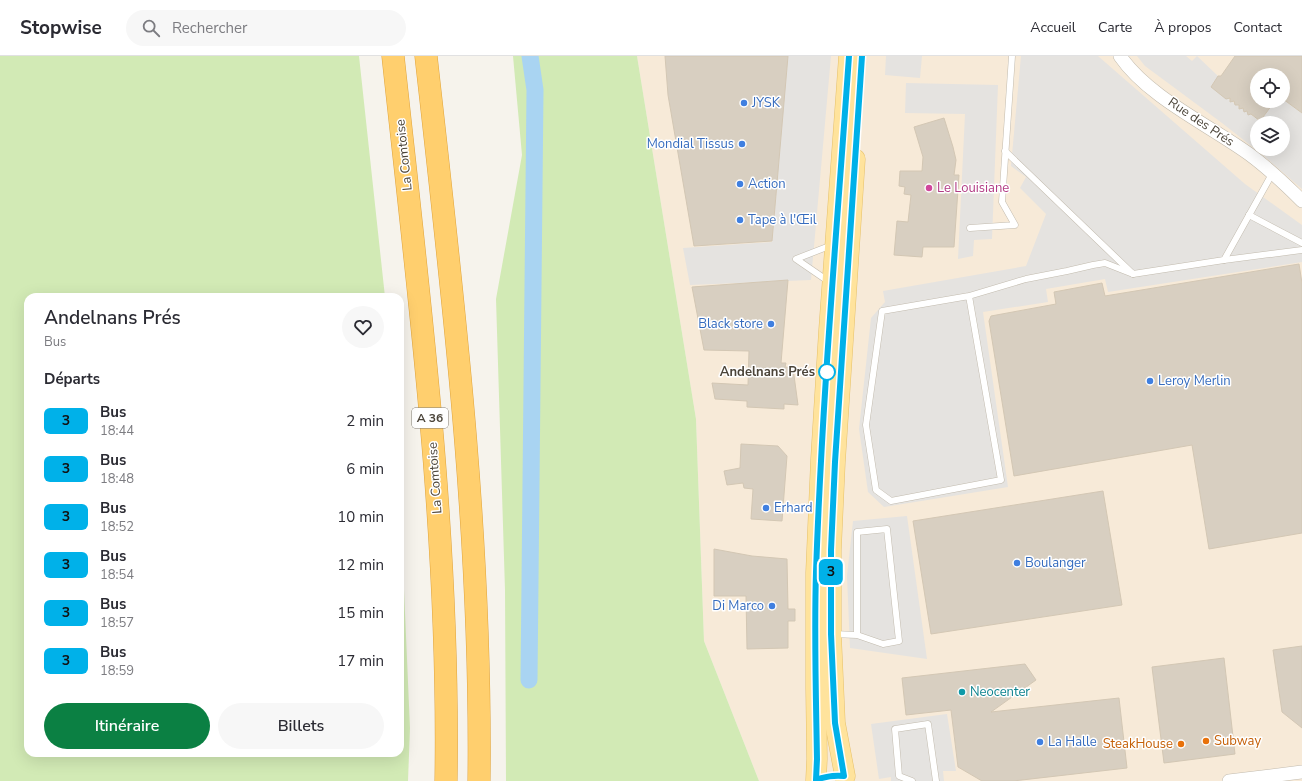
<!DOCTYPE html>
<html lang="fr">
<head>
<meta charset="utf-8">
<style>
  body { margin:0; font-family:"Nunito Sans",sans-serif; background:#f7f7f7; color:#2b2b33; height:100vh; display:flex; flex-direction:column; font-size:15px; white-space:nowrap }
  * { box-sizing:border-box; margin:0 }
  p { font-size:13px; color:#7c7c81 }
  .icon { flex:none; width:22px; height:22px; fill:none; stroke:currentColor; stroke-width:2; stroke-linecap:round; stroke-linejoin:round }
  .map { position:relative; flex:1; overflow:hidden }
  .side { position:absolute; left:24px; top:237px; width:380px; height:464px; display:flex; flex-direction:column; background:#fff; border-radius:12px; box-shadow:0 4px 16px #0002 }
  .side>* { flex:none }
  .badge { padding:0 8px; border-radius:6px; font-size:14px; line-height:26px }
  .buttons { position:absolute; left:1250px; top:12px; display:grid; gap:8px }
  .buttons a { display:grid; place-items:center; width:40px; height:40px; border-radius:50%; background:#fff; box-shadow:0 4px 16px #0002; font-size:20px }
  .map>.badge { position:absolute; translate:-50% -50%; box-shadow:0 0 0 2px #fff }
  h2 { padding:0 20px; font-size:15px; line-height:36px }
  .round { display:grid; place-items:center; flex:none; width:42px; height:42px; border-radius:21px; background:#f7f7f7 }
  .summary { display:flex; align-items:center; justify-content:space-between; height:68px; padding:0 20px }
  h1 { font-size:19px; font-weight:600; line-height:30px }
  .cta { display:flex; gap:8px; margin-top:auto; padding:8px 20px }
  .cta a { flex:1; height:46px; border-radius:24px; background:#0b8043; color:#fff; font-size:16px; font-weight:600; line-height:46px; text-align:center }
  .cta a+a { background:#f7f7f7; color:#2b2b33 }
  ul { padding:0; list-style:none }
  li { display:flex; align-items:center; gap:12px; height:48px; padding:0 20px }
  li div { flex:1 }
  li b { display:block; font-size:15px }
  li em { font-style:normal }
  li .badge { min-width:44px; font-weight:700; text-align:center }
  header { display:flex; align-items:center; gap:24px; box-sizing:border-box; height:56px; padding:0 20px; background:#fff; border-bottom:1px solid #e1e1e2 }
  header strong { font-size:19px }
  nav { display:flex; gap:22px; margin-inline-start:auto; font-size:14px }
  .search { width:280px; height:36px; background:#f7f7f7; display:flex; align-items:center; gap:10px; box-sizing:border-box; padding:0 14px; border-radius:22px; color:#7c7c81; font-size:15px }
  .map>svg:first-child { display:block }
</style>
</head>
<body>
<header>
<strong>Stopwise</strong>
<div class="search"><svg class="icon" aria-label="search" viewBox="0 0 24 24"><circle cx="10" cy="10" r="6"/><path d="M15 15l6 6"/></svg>Rechercher</div>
<nav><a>Accueil</a><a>Carte</a><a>À propos</a><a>Contact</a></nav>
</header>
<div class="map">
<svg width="1302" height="725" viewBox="0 0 1302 725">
  <rect width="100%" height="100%" fill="#f6f3ec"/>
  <!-- commercial -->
  <path fill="#f7ead8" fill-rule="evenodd" d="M637,0H1302V725H759L704,585L696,363ZM1257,19H1283V45H1257ZM1257,67H1283V93H1257Z"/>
  <!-- green -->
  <g fill="#d2eab5">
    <polygon points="0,0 359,0 385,241 28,241 28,697 400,697 400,441 410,672 408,725 0,725"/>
    <polygon points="513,0 637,0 696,363 704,585 759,725 506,725 505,534 496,243 522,99"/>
  </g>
  <!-- parking -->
  <g fill="#e5e3e0" fill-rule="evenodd">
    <polygon points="787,0 831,0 811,224 690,229 683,192 772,186"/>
    <polygon points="886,0 922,0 920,22 885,19"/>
    <polygon points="1021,0 1098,0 1245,128 1302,169 1302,206 1108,236 1105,223 1046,233 1048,246 983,256 1008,431 884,451 868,436 859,373 871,262 885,246 883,235 1026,210 1046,158 1020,132 1026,121 1011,110"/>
    <path d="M1137,0H1186L1192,5L1197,0L1218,20L1211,31L1260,65L1275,45H1283V43L1302,57V133L1264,100L1222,67L1145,10ZM1257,67H1283V93H1257Z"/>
    <polygon points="906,27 998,29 992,183 974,184 973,200 958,203 965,58 905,57"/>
    <polygon points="907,460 927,603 850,592 847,520 853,465"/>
    <polygon points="947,658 956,715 943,715 944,725 891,725 891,721 879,723 871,668"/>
  </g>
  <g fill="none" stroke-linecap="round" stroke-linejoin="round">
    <!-- canal -->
    <polyline stroke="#a9d4f2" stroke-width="17" points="529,624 535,34 530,0"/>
  </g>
  <!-- building -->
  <g fill="#d8cfc1" stroke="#d3c7b4">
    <polygon points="665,0 788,0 772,185 694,190 668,39"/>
    <polygon points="1235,0 1302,0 1302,57 1283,43 1283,19 1257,19 1257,45 1275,45 1260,65 1251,58 1248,59 1247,55 1244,56 1243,52 1239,53 1239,49 1235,49 1234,45 1230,46 1230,42 1226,43 1211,31 1218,20 1221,20"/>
    <polygon points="944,62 953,91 956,104 954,119 959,119 954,191 923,191 922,201 894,199 897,165 908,166 911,139 904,138 905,131 899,130 900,115 922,115 923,101 914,71"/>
    <polygon points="1299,208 1302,227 1302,477 1209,493 1192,389 1014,420 989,265 991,260 1056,248 1054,236 1102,227 1105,240"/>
    <polygon points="788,224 781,307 786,307 785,311 793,312 798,349 784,348 784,353 747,351 747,345 715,343 712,327 748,329 749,295 704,294 692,231"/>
    <polygon points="741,388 778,390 787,400 782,465 751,463 753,433 744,432 743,427 727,429 724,415 740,412"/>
    <polygon points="1103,435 1122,549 931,578 913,465"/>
    <polygon points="714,493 752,500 787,503 788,553 795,553 795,565 788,565 788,592 747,593 746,540 714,540"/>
    <polygon points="1302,590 1302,672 1282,656 1273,594"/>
    <polygon points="1224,602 1235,698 1164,707 1152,611"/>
    <polygon points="1025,608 1036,624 991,656 1119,642 1127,712 1013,725 982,725 958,711 951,654 906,659 902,622"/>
  </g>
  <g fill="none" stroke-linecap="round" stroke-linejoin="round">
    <defs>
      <g id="service">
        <polyline points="1005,95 1133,218 1224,204 1272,118"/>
        <polyline points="1249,159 1302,187"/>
        <polyline points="970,172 1015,169 1002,146 1012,0"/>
        <polyline points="1224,204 1302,194"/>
        <polyline points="828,225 796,203 832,189"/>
        <polyline points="969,240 1001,424 891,445 876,434 866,369 882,255 969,240 1026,223 1067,215 1093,209 1105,207 1133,218"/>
        <polyline points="833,578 857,579 883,588 899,585 887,473 857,476 857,579"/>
        <polyline points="912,725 899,720 895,673 928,668 936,725"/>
      </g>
      <g id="minor">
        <path d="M1120,0C1148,41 1209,69 1249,98C1268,112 1285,128 1302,145"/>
        <polyline points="1229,725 1302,716"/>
      </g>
      <g id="primary">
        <polyline points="845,720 835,667 831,578 831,494 835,406 855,103"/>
        <polyline points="816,724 817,703 816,632 816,517 821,403 829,274 849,0"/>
      </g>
      <g id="motorway">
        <path d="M393,0C419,241 450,482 446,725"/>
        <path d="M426,0C453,241 482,482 479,725"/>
      </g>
    </defs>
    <!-- service casing -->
    <use href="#service" stroke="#c2bbae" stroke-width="7"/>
    <!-- minor casing -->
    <use href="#minor" stroke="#c2bbae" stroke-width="14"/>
    <!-- primary casing -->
    <use href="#primary" stroke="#e6c16a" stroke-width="21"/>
    <!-- motorway casing -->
    <use href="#motorway" stroke="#e0a43c" stroke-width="23"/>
    <!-- service -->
    <use href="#service" stroke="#fff" stroke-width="6"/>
    <!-- minor -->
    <use href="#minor" stroke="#fff" stroke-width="13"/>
    <!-- primary -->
    <use href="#primary" stroke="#ffe39c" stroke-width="20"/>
    <!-- motorway -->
    <use href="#motorway" stroke="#ffcf6e" stroke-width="22"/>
  </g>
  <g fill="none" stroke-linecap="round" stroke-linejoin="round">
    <defs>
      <path id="line" d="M849,0C837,172 822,343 816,516C814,578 816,641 817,703L816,724C826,720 834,719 844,720L835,667L831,578V494L835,406L862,0"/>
    </defs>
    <!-- line casing -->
    <use href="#line" stroke="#fff" stroke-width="9"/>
    <!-- line -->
    <use href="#line" stroke="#00b1e9" stroke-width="6"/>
  </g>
  <!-- markers -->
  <g fill="#3f7fe0" stroke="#fff" stroke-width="1.5">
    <circle cx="744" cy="47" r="4"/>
    <circle cx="742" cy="88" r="4"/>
    <circle cx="740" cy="128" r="4"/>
    <circle cx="740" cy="164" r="4"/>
    <circle cx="771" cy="268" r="4"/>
    <circle cx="1150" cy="325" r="4"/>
    <circle cx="766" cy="452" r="4"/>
    <circle cx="1017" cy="507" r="4"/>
    <circle cx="772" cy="550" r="4"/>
    <circle cx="1040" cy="686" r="4"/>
  </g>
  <circle fill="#d1479c" stroke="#fff" stroke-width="1.5" cx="929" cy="132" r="4"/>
  <circle fill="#fff" stroke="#00b1e9" stroke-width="2" cx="827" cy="316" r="8"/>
  <circle fill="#0f9aa8" stroke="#fff" stroke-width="1.5" cx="962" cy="636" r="4"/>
  <g fill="#e8710a" stroke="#fff" stroke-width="1.5">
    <circle cx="1206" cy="685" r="4"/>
    <circle cx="1181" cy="688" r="4"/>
  </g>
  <g text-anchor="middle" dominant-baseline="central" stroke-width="3" stroke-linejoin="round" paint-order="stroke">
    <!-- shield labels -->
    <rect fill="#fff" stroke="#817c74" stroke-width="1" x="412" y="352" width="36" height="20" rx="3"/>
    <g font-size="12" font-weight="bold" fill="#4b4439">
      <text x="430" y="362">A 36</text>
    </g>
    <!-- shop labels -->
    <g font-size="13" fill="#366cbe" stroke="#fff" text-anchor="start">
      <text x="752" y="47">JYSK</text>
      <text x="734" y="88" text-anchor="end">Mondial Tissus</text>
      <text x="748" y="128">Action</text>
      <text x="748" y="164">Tape à l'Œil</text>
      <text x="763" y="268" text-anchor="end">Black store</text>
      <text x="1158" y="325">Leroy Merlin</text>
      <text x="774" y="452">Erhard</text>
      <text x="1025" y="507">Boulanger</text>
      <text x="764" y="550" text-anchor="end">Di Marco</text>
      <text x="1048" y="686">La Halle</text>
    </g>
    <!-- street labels -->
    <g font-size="13" fill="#4b4439" stroke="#fff">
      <text transform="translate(1201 66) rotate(34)">Rue des Prés</text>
      <text transform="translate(404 99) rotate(-96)">La Comtoise</text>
      <text transform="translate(435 422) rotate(-94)">La Comtoise</text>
    </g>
    <!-- hotel labels -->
    <g font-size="13" fill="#b23c85" stroke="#fff" text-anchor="start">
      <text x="937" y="132">Le Louisiane</text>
    </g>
    <!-- stop labels -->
    <g font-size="13" font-weight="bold" fill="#4b4439" stroke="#fff" text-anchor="end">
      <text x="815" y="316">Andelnans Prés</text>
    </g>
    <!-- culture labels -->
    <g font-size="13" fill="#0d838f" stroke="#fff" text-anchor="start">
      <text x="970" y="636">Neocenter</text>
    </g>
    <!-- food labels -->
    <g font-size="13" fill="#c56008" stroke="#fff" text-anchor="start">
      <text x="1214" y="685">Subway</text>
      <text x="1173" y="688" text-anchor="end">SteakHouse</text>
    </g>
  </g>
</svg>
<div class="buttons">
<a><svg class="icon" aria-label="locate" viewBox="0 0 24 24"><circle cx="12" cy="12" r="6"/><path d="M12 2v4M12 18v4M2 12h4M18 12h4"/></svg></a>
<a><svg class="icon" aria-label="layers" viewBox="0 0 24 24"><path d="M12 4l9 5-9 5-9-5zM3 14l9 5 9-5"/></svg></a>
</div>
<b class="badge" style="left:831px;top:516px;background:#00b1e9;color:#111">3</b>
<section class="side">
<div class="summary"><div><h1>Andelnans Prés</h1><p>Bus</p></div><a class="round"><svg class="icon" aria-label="heart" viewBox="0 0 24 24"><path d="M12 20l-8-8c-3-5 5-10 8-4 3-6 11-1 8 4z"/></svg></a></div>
<h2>Départs</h2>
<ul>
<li><span class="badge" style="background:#00b1e9;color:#111">3</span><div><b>Bus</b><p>18:44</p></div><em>2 min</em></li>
<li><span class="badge" style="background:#00b1e9;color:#111">3</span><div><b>Bus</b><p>18:48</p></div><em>6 min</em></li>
<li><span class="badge" style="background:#00b1e9;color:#111">3</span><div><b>Bus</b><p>18:52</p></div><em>10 min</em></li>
<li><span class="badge" style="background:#00b1e9;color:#111">3</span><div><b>Bus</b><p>18:54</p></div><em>12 min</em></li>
<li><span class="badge" style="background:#00b1e9;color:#111">3</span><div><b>Bus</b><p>18:57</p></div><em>15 min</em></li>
<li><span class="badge" style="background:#00b1e9;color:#111">3</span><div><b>Bus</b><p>18:59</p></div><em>17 min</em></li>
</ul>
<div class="cta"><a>Itinéraire</a><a>Billets</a></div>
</section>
</div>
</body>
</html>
